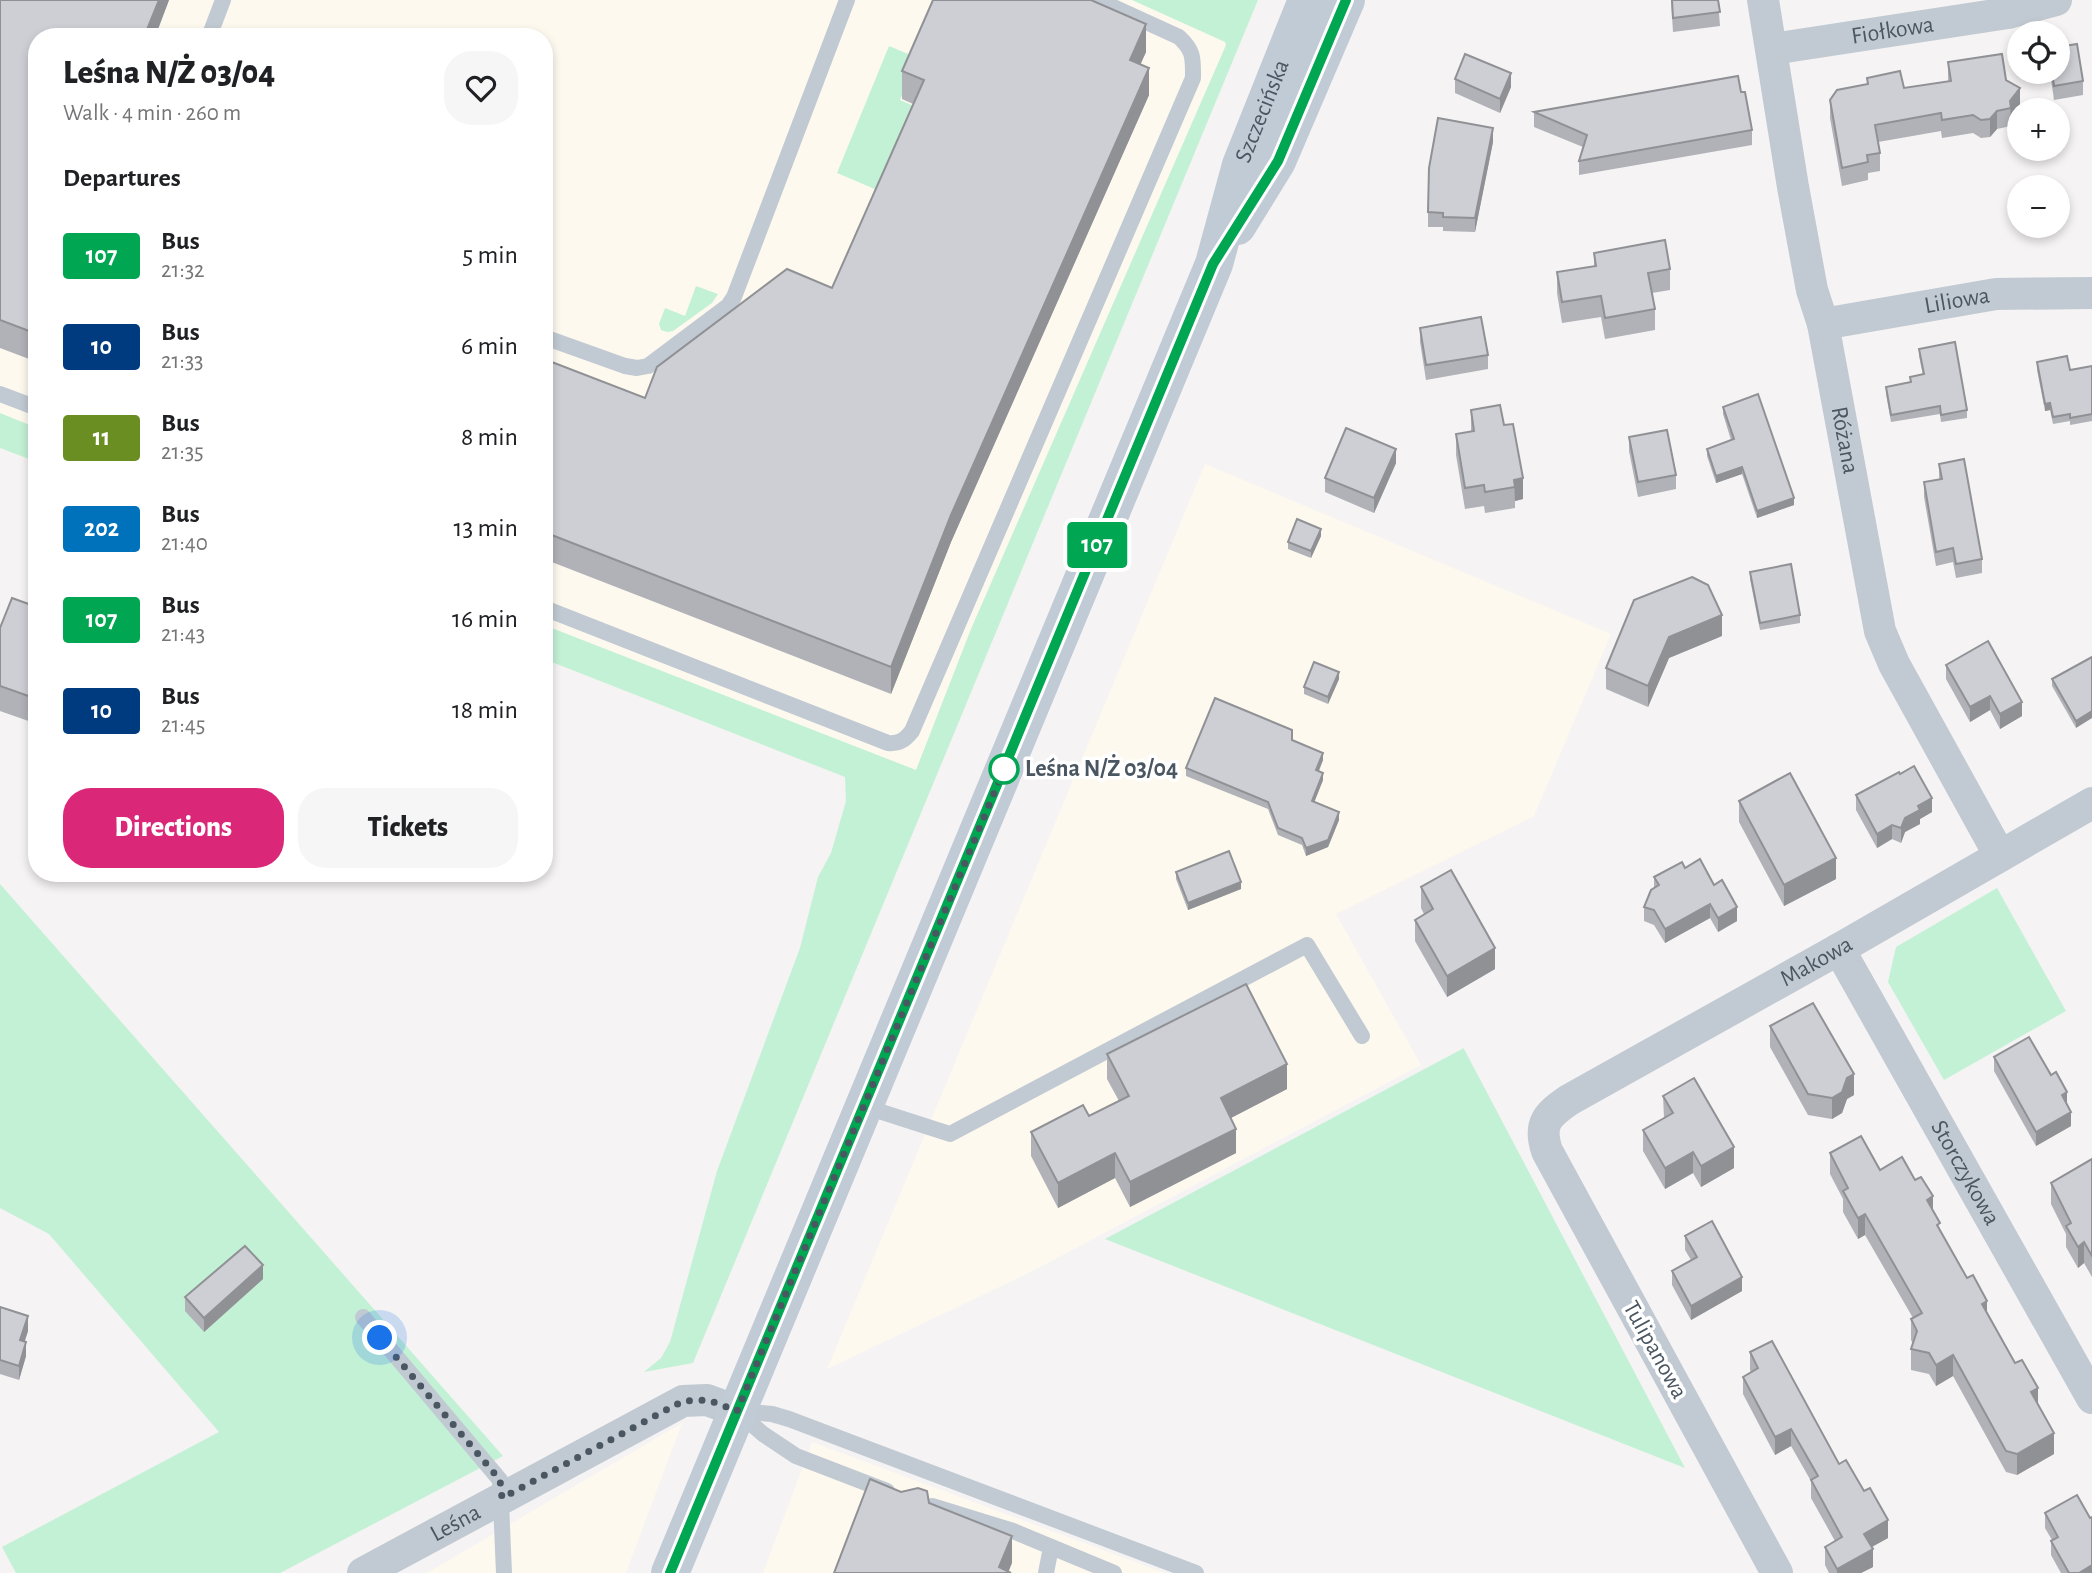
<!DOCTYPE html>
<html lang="en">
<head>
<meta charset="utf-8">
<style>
  body { margin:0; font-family:"Alegreya Sans",sans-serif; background:#f6f6f6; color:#202124; height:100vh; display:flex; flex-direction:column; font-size:26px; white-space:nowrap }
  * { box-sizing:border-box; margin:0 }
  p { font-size:23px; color:#757577 }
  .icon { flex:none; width:38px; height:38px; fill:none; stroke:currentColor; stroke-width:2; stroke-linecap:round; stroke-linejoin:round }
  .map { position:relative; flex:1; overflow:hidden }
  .panel { position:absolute; left:28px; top:28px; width:525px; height:854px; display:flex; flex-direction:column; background:#fff; border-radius:28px; box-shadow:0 4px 10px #0003 }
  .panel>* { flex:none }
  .badge { padding:0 14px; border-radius:5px; font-size:24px; line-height:46px }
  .buttons { position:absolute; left:2007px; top:21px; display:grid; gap:14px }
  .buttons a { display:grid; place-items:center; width:63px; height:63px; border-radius:50%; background:#fff; box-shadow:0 4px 10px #0003; font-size:35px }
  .you { position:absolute; width:35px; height:35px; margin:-18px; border:5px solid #fff; border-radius:50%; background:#1a73e8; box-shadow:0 0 0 10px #1a73e833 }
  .map>.badge { position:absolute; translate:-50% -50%; box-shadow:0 0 0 4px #fff }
  h2 { padding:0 35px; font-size:26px; line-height:63px }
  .round { display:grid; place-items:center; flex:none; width:74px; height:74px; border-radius:28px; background:#f6f6f6 }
  .overview { display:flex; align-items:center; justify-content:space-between; height:119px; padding:0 35px }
  h1 { font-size:33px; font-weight:800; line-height:52px }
  .button { display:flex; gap:14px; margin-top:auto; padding:14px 35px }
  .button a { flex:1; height:80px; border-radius:28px; background:#db2777; color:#fff; font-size:28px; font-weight:800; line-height:80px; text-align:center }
  .button a+a { background:#f6f6f6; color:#202124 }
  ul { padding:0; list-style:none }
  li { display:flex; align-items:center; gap:21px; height:91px; padding:0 35px }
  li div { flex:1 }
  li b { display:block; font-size:26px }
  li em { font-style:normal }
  li .badge { min-width:77px; font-weight:700; text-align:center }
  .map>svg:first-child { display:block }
</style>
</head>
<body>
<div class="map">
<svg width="2092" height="1573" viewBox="0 0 2092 1573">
  <rect width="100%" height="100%" fill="#f5f3f3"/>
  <!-- commercial -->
  <g fill="#fdf9ef">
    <polygon points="0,0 1258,0 922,807 544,659 544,37 37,37 37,462 0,448"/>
    <polygon points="1205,464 1611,634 1534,816 1336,914 1421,1065 1029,1273 827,1369"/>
    <polygon points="682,1423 626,1573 427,1573"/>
    <polygon points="812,1442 1165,1573 763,1573"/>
  </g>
  <!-- green -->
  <g fill="#c3f1d5">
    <polygon points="1132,0 1258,0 693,1363 644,1372 661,1358 670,1342 717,1171 800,948 818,877 831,853 846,801 845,777 544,659 544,625 916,770 971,629 1226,45 1225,42"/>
    <polygon points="889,46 918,58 900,100 921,109 884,193 837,173"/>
    <polygon points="696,286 718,294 712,303 673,331 667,332 661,330 659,324 665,308 685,316"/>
    <polygon points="0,413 37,428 37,462 0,448"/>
    <polygon points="0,884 503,1456 280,1573 16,1573 2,1547 219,1432 49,1234 0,1208"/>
    <polygon points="1997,888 2066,1011 1944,1080 1888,982 1896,947"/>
    <polygon points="1464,1048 1464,1049 1685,1468 1105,1239"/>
  </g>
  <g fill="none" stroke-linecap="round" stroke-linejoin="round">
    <!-- service -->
    <g stroke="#c1cad2" stroke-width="16">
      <polyline points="209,37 223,0"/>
      <polyline points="544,337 625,366 637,368 648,366 728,306 734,297 847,0"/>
      <polyline points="0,394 37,408"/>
      <path d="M544,608L888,743C899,744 905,740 912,731L1193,78C1193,58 1194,51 1179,37L1098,0"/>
      <polyline points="863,1106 950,1134 1307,945 1362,1036"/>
      <polyline points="363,1317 500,1480 504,1573"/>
      <polyline points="737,1411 772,1414 789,1419 1196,1573"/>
      <polyline points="739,1413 763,1434 796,1456 887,1491"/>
      <polyline points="932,1506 1013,1531 1114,1573"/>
      <polyline points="1046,1573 1051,1547"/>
    </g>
    <!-- minor -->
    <g stroke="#c1cad2" stroke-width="32">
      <path id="s1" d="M1763,0L1793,187L1812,290L1823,324L1880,631L1894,664L2000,856"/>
      <path id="s2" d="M1772,49L2008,13L2056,0"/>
      <path id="s3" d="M1823,324L1996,294L2092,293"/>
      <path id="s4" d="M1839,949L2092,1398"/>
      <path id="s5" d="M363,1573L683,1401L707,1400L737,1411"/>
      <path id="s6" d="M1777,1573L1547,1151C1538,1124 1547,1115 1569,1100L1839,949L2092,803"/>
    </g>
    <!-- secondary -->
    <g stroke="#c1cbd6" stroke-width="38">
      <polyline points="1237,226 1277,161 1346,0"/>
      <path id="s7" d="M670,1573L1214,264L1241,165L1307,0"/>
    </g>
  </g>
  <!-- wall -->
  <g fill="#b0b2b7">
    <polygon points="0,0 169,0 155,37 37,37 37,362 0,348"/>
    <polygon points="1671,0 1718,0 1720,26 1673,32"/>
    <polygon points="1146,52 1140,64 1149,95 951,542 891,694 544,559 544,359 645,398 832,288 913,104 902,99 902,71"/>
    <polygon points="1948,62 2006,80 2020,106 2011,118 2011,126 1997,129 1990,137 1981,138 1973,133 1942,138 1941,131 1878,142 1880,153 1880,171 1868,173 1868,180 1842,186 1830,118 1830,100 1867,85 1867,78 1904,88 1948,81"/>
    <polygon points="2050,72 2058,72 2083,81 2083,95 2054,100"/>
    <polygon points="1455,79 1511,87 1500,113 1455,93"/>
    <polygon points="1741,92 1752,130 1752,145 1579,175 1579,161 1583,147 1534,127 1534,112"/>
    <polygon points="1493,142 1475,232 1443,231 1443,227 1428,227 1428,212"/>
    <polygon points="1594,253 1670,269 1670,290 1652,293 1655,309 1655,330 1605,339 1601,317 1562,323 1557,293 1557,272 1594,266"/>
    <polygon points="1420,328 1488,355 1488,369 1426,380 1420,342"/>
    <polygon points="1919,349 1967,410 1967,418 1941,422 1940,414 1891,422 1886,394 1886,387 1910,383 1910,377 1923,375 1919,356"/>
    <polygon points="2037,362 2070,370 2092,366 2092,421 2070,425 2070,421 2053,424 2050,410 2045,411 2037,370"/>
    <polygon points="1723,407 1794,505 1757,518 1742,474 1716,483 1707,456 1707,449 1731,440 1723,414"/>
    <polygon points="1471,410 1504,425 1523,499 1515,501 1515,508 1485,513 1484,506 1465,509 1456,455 1456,434 1471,432"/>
    <polygon points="1629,437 1676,475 1676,489 1638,497 1629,451"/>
    <polygon points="1396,463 1374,513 1325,492 1325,478"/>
    <polygon points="1939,464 1982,559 1982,573 1956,578 1953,562 1936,566 1924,497 1924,482 1939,480"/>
    <polygon points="1321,536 1311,558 1288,549 1288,542"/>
    <polygon points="1750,572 1800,615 1800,623 1760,630 1750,579"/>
    <polygon points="37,607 37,724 0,711 0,628"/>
    <polygon points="1722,636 1669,658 1648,707 1606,689 1606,668"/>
    <polygon points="2092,657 2076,728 2052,686 2052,679"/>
    <polygon points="1946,665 2022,716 2000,729 1990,710 1970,722 1946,679"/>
    <polygon points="1339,679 1328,704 1304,694 1304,687"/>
    <polygon points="1292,740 1323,760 1319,771 1323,780 1314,802 1339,820 1328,847 1306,856 1302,845 1278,835 1268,809 1186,776 1186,768"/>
    <polygon points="1900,774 1932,812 1920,819 1920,824 1905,832 1901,843 1892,839 1877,848 1856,810 1856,795"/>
    <polygon points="1739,801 1836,879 1784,906 1739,822"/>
    <polygon points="1685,868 1714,885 1737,921 1718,932 1710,918 1665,943 1654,925 1644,921 1644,907 1654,888 1654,877"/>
    <polygon points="1176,872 1241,889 1188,910 1176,879"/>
    <polygon points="1421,887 1495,969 1447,997 1415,941 1415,920 1424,914 1421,908"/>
    <polygon points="1770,1026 1854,1095 1847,1099 1842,1113 1832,1119 1808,1115 1770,1047"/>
    <polygon points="1107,1054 1287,1089 1231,1118 1236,1153 1130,1207 1115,1178 1058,1208 1031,1156 1031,1132 1089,1116 1119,1101 1107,1079"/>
    <polygon points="1994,1057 2067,1104 2071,1126 2036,1146 1994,1071"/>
    <polygon points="1663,1096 1734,1168 1701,1187 1693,1173 1665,1189 1643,1151 1643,1130 1664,1118"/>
    <polygon points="1830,1153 1880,1170 1933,1210 1940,1229 2038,1404 2054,1454 2017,1475 2006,1472 1953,1376 1936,1386 1929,1374 1911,1370 1911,1349 1913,1344 1911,1340 1911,1319 1913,1318 1865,1235 1858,1239 1843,1212 1843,1199 1830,1174"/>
    <polygon points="2092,1159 2092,1277 2084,1263 2078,1268 2066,1247 2066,1234 2051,1204 2051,1183"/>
    <polygon points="1685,1236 1742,1291 1691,1320 1672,1285 1672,1271 1691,1260 1685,1250"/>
    <polygon points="263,1279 204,1332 185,1311 185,1297"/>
    <polygon points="0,1307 28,1331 25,1341 26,1356 19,1380 0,1374"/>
    <polygon points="1750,1352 1839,1464 1888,1538 1872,1547 1873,1567 1861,1573 1829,1573 1825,1565 1825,1547 1835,1541 1811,1498 1811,1481 1791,1446 1775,1455 1743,1394 1743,1377 1751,1372 1750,1370"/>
    <polygon points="2045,1513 2090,1518 2092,1573 2061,1573 2051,1555 2051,1541 2052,1540 2045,1528"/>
  </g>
  <!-- shaded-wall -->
  <g fill="#909195">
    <polygon points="159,0 169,0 155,37 144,37"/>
    <polygon points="1146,24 1146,52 1130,88 1130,60"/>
    <polygon points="1149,68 1149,95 951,542 891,694 891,667 951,515"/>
    <polygon points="1511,73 1511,87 1500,113 1500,99"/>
    <polygon points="2020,88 2020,106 2011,118 2010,101"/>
    <polygon points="1997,111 1997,129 1990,137 1990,119"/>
    <polygon points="1493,128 1493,142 1475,232 1475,218"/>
    <polygon points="2050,403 2050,410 2045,411 2045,404"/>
    <polygon points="1396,449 1396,463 1374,513 1374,498"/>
    <polygon points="1742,467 1742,474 1716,483 1716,476"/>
    <polygon points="1523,478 1523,499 1515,501 1514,480"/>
    <polygon points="1794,498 1794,505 1757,518 1757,511"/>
    <polygon points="1321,529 1321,536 1311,558 1311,551"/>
    <polygon points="1722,615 1722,636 1669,658 1648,707 1648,686 1669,637"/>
    <polygon points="1339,672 1339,679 1328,704 1328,697"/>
    <polygon points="1990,696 1990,710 1970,722 1970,707"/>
    <polygon points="2022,702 2022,716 2000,729 2000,714"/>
    <polygon points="2092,711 2092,718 2076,728 2076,721"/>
    <polygon points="1323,753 1323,760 1316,777 1316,770"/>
    <polygon points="1323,773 1323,780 1312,808 1312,801"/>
    <polygon points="1932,798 1932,812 1920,819 1920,824 1905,832 1901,843 1901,828 1905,818 1918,806"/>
    <polygon points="1339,812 1339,820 1328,847 1306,856 1306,848"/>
    <polygon points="1892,825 1892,839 1877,848 1877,834"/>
    <polygon points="1836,858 1836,879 1784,906 1784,885"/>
    <polygon points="1241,882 1241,889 1188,910 1188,903"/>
    <polygon points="1710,904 1710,918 1665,943 1665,929"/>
    <polygon points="1737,907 1737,921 1718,932 1718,918"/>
    <polygon points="1495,948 1495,969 1447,997 1447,976"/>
    <polygon points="1287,1064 1287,1089 1221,1123 1221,1098"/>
    <polygon points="1854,1074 1854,1095 1847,1099 1842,1113 1832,1119 1832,1098 1847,1078"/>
    <polygon points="2067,1092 2067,1106 2062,1095"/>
    <polygon points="2071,1112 2071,1126 2036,1146 2036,1132"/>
    <polygon points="1236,1129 1236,1153 1130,1207 1130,1182"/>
    <polygon points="1734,1147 1734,1168 1701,1187 1701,1166"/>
    <polygon points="1693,1152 1693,1173 1665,1189 1665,1168"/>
    <polygon points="1115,1153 1115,1178 1058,1208 1058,1183"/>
    <polygon points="1933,1196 1933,1217 1927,1200"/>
    <polygon points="1865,1214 1865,1235 1858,1239 1858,1218"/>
    <polygon points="2084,1242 2084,1263 2078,1268 2078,1247"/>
    <polygon points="263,1265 263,1279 204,1332 204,1318"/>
    <polygon points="1742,1277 1742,1291 1691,1320 1691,1306"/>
    <polygon points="1987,1301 1987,1322 1982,1304"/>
    <polygon points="28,1316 28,1331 20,1354 20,1340"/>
    <polygon points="26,1342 26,1356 19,1380 19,1366"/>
    <polygon points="1953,1355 1953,1376 1936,1386 1936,1365"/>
    <polygon points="2038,1388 2038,1409 2031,1392"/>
    <polygon points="1791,1429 1791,1446 1775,1455 1775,1437"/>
    <polygon points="2054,1433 2054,1454 2017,1475 2017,1454"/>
    <polygon points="1888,1520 1888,1538 1864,1551 1864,1534"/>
    <polygon points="1012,1536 1012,1563 1008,1573 999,1567"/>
    <polygon points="1873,1549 1873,1567 1861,1573 1837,1573 1837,1569"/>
    <polygon points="2092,1565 2092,1573 2079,1573"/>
  </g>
  <!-- building -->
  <g fill="#cdcfd5" stroke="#909195" stroke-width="2">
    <polygon points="0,0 159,0 144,37 37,37 37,334 0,320"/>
    <polygon points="933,0 1091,0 1146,24 1130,60 1149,68 951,515 891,667 544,532 544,359 645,398 657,367 787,269 832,288 924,80 902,71"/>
    <polygon points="1672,0 1718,0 1720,12 1673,18"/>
    <polygon points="2077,44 2083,81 2054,86 2052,72 2058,72 2058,47"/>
    <polygon points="1465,54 1511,73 1500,99 1455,79"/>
    <polygon points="2002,54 2006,80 2020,88 2010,101 2011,108 1997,111 1990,119 1981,120 1973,115 1942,120 1941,113 1875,125 1880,153 1867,155 1868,162 1842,168 1830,100 1837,90 1868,84 1867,78 1900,71 1904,88 1951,81 1948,62"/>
    <polygon points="1738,76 1741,92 1745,92 1752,130 1579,161 1587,135 1534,112"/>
    <polygon points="1438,118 1493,128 1475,218 1443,217 1443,213 1428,212 1429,168"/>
    <polygon points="1665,240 1670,269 1648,273 1655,309 1605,318 1601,296 1562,302 1557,272 1596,266 1594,253"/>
    <polygon points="1481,317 1488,355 1426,365 1420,328"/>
    <polygon points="1955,342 1967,410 1941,415 1940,406 1891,415 1886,387 1911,382 1910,377 1924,374 1919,349"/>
    <polygon points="2067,356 2070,370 2092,366 2092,414 2070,418 2070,414 2053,417 2050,403 2045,404 2037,362"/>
    <polygon points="1758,394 1794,498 1757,511 1742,467 1716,476 1707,449 1734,439 1723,407"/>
    <polygon points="1500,405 1504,425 1513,424 1523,478 1514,480 1515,487 1485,492 1484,485 1465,488 1456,434 1474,431 1471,410"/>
    <polygon points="1346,428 1396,449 1374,498 1325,478"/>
    <polygon points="1667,430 1676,475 1638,482 1629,437"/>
    <polygon points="1964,459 1982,559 1956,564 1953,548 1936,552 1924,482 1942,479 1939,464"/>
    <polygon points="1297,519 1321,529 1311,551 1288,542"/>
    <polygon points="1791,564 1800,615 1760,623 1750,572"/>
    <polygon points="1692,577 1708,585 1722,615 1669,637 1648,686 1606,668 1634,600"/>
    <polygon points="12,598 37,607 37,699 0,686 0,628"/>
    <polygon points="1988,641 2022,702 2000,714 1990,696 1970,707 1946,665"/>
    <polygon points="2092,657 2092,711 2076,721 2052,679"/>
    <polygon points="1314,662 1339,672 1328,697 1304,687"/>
    <polygon points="1215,698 1292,730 1292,740 1323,753 1316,770 1323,773 1312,801 1339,812 1328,840 1306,848 1302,838 1278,828 1268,802 1186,768"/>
    <polygon points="1914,766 1932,798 1918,806 1920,810 1905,818 1901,828 1892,825 1877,834 1856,795 1899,772 1900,774"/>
    <polygon points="1790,773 1836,858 1784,885 1739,801"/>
    <polygon points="1229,851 1241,882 1188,903 1176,872"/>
    <polygon points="1700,859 1714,885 1722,880 1737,907 1718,918 1710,904 1665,929 1654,910 1644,907 1651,890 1659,885 1654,877 1682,862 1685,868"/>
    <polygon points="1451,870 1495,948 1447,976 1415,920 1433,909 1421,887"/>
    <polygon points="1246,984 1287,1064 1221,1098 1236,1129 1130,1182 1115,1153 1058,1183 1031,1132 1083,1105 1089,1116 1129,1096 1107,1054"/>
    <polygon points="1813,1003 1854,1074 1847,1078 1842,1092 1832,1098 1808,1094 1770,1026"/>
    <polygon points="2029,1037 2051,1075 2056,1072 2067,1092 2062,1095 2071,1112 2036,1132 1994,1057"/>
    <polygon points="1694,1078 1734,1147 1701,1166 1693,1152 1665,1168 1643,1130 1673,1113 1663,1096"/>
    <polygon points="1861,1136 1880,1170 1902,1157 1915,1180 1921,1177 1933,1196 1927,1200 1940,1223 1937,1225 1967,1278 1973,1275 1987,1301 1982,1304 2015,1363 2022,1360 2038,1388 2031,1392 2054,1433 2017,1454 2006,1451 1953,1355 1936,1365 1929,1353 1911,1349 1917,1331 1911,1319 1922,1313 1865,1214 1858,1218 1843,1191 1848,1188 1830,1153"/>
    <polygon points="2092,1159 2092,1256 2084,1242 2078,1247 2066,1226 2071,1223 2051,1183"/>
    <polygon points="1712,1221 1742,1277 1691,1306 1672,1271 1697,1257 1685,1236"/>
    <polygon points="245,1246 263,1265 204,1318 185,1297"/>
    <polygon points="0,1307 28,1316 20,1340 26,1342 19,1366 0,1360"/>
    <polygon points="1772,1341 1839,1464 1846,1460 1864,1491 1870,1488 1888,1520 1864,1534 1873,1549 1837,1569 1825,1547 1842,1537 1811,1480 1818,1476 1791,1429 1775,1437 1743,1377 1758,1368 1750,1352"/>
    <polygon points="870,1479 901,1492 918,1488 927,1491 929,1503 1012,1536 999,1567 1011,1573 834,1573"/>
    <polygon points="2077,1495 2090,1518 2092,1517 2092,1565 2079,1573 2069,1573 2051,1541 2058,1537 2045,1513"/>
  </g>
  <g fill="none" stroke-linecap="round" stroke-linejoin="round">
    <defs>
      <polyline id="line" points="670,1573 1213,264 1278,161 1346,0"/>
    </defs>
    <!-- line casing -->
    <use href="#line" stroke="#fff" stroke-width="16"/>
    <!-- line -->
    <use href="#line" stroke="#00a651" stroke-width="10"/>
    <!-- walk -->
    <polyline stroke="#4a5661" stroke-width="7" stroke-dasharray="0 12.6" points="380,1338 500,1480 502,1498 683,1401 708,1400 737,1411 1004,769"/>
  </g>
  <!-- markers -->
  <circle fill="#fff" stroke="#00a651" stroke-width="3.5" cx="1004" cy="769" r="14"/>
  <g text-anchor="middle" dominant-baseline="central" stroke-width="7" stroke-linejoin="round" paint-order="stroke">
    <!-- street labels -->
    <g font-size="24" fill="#4a5661" stroke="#fff">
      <text stroke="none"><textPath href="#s2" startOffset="122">Fiołkowa</textPath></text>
      <text stroke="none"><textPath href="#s7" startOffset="1578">Szczecińska</textPath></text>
      <text stroke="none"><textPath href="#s3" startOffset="136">Liliowa</textPath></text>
      <text stroke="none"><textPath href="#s1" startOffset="448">Różana</textPath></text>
      <text stroke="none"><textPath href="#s6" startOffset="826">Makowa</textPath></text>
      <text stroke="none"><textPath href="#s4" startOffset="257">Storczykowa</textPath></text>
      <text transform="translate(1655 1350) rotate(61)">Tulipanowa</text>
      <text stroke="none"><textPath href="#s5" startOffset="105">Leśna</textPath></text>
    </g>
    <!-- stop labels -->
    <g font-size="24" font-weight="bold" fill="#4a5661" stroke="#fff" text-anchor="start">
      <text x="1025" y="769">Leśna N/Ż 03/04</text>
    </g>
  </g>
</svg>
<div class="buttons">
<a><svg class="icon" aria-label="locate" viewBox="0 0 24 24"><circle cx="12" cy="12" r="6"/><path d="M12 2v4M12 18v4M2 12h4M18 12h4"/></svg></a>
<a>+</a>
<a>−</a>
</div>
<div class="you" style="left:380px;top:1338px"></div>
<b class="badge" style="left:1097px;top:545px;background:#00a651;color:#fff">107</b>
<section class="panel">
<div class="overview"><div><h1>Leśna N/Ż 03/04</h1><p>Walk · 4 min · 260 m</p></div><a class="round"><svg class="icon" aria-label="heart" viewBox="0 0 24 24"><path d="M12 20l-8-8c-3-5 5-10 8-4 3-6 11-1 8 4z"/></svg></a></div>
<h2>Departures</h2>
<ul>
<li><span class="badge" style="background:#00a651;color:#fff">107</span><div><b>Bus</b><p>21:32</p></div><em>5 min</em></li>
<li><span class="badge" style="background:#003b80;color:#fff">10</span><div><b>Bus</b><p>21:33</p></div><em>6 min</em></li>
<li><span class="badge" style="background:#6b8e23;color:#fff">11</span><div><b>Bus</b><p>21:35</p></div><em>8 min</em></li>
<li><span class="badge" style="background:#0072bc;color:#fff">202</span><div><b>Bus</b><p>21:40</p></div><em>13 min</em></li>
<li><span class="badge" style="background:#00a651;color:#fff">107</span><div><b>Bus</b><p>21:43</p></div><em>16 min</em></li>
<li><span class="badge" style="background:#003b80;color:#fff">10</span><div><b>Bus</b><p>21:45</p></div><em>18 min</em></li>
</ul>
<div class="button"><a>Directions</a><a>Tickets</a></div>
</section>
</div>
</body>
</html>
